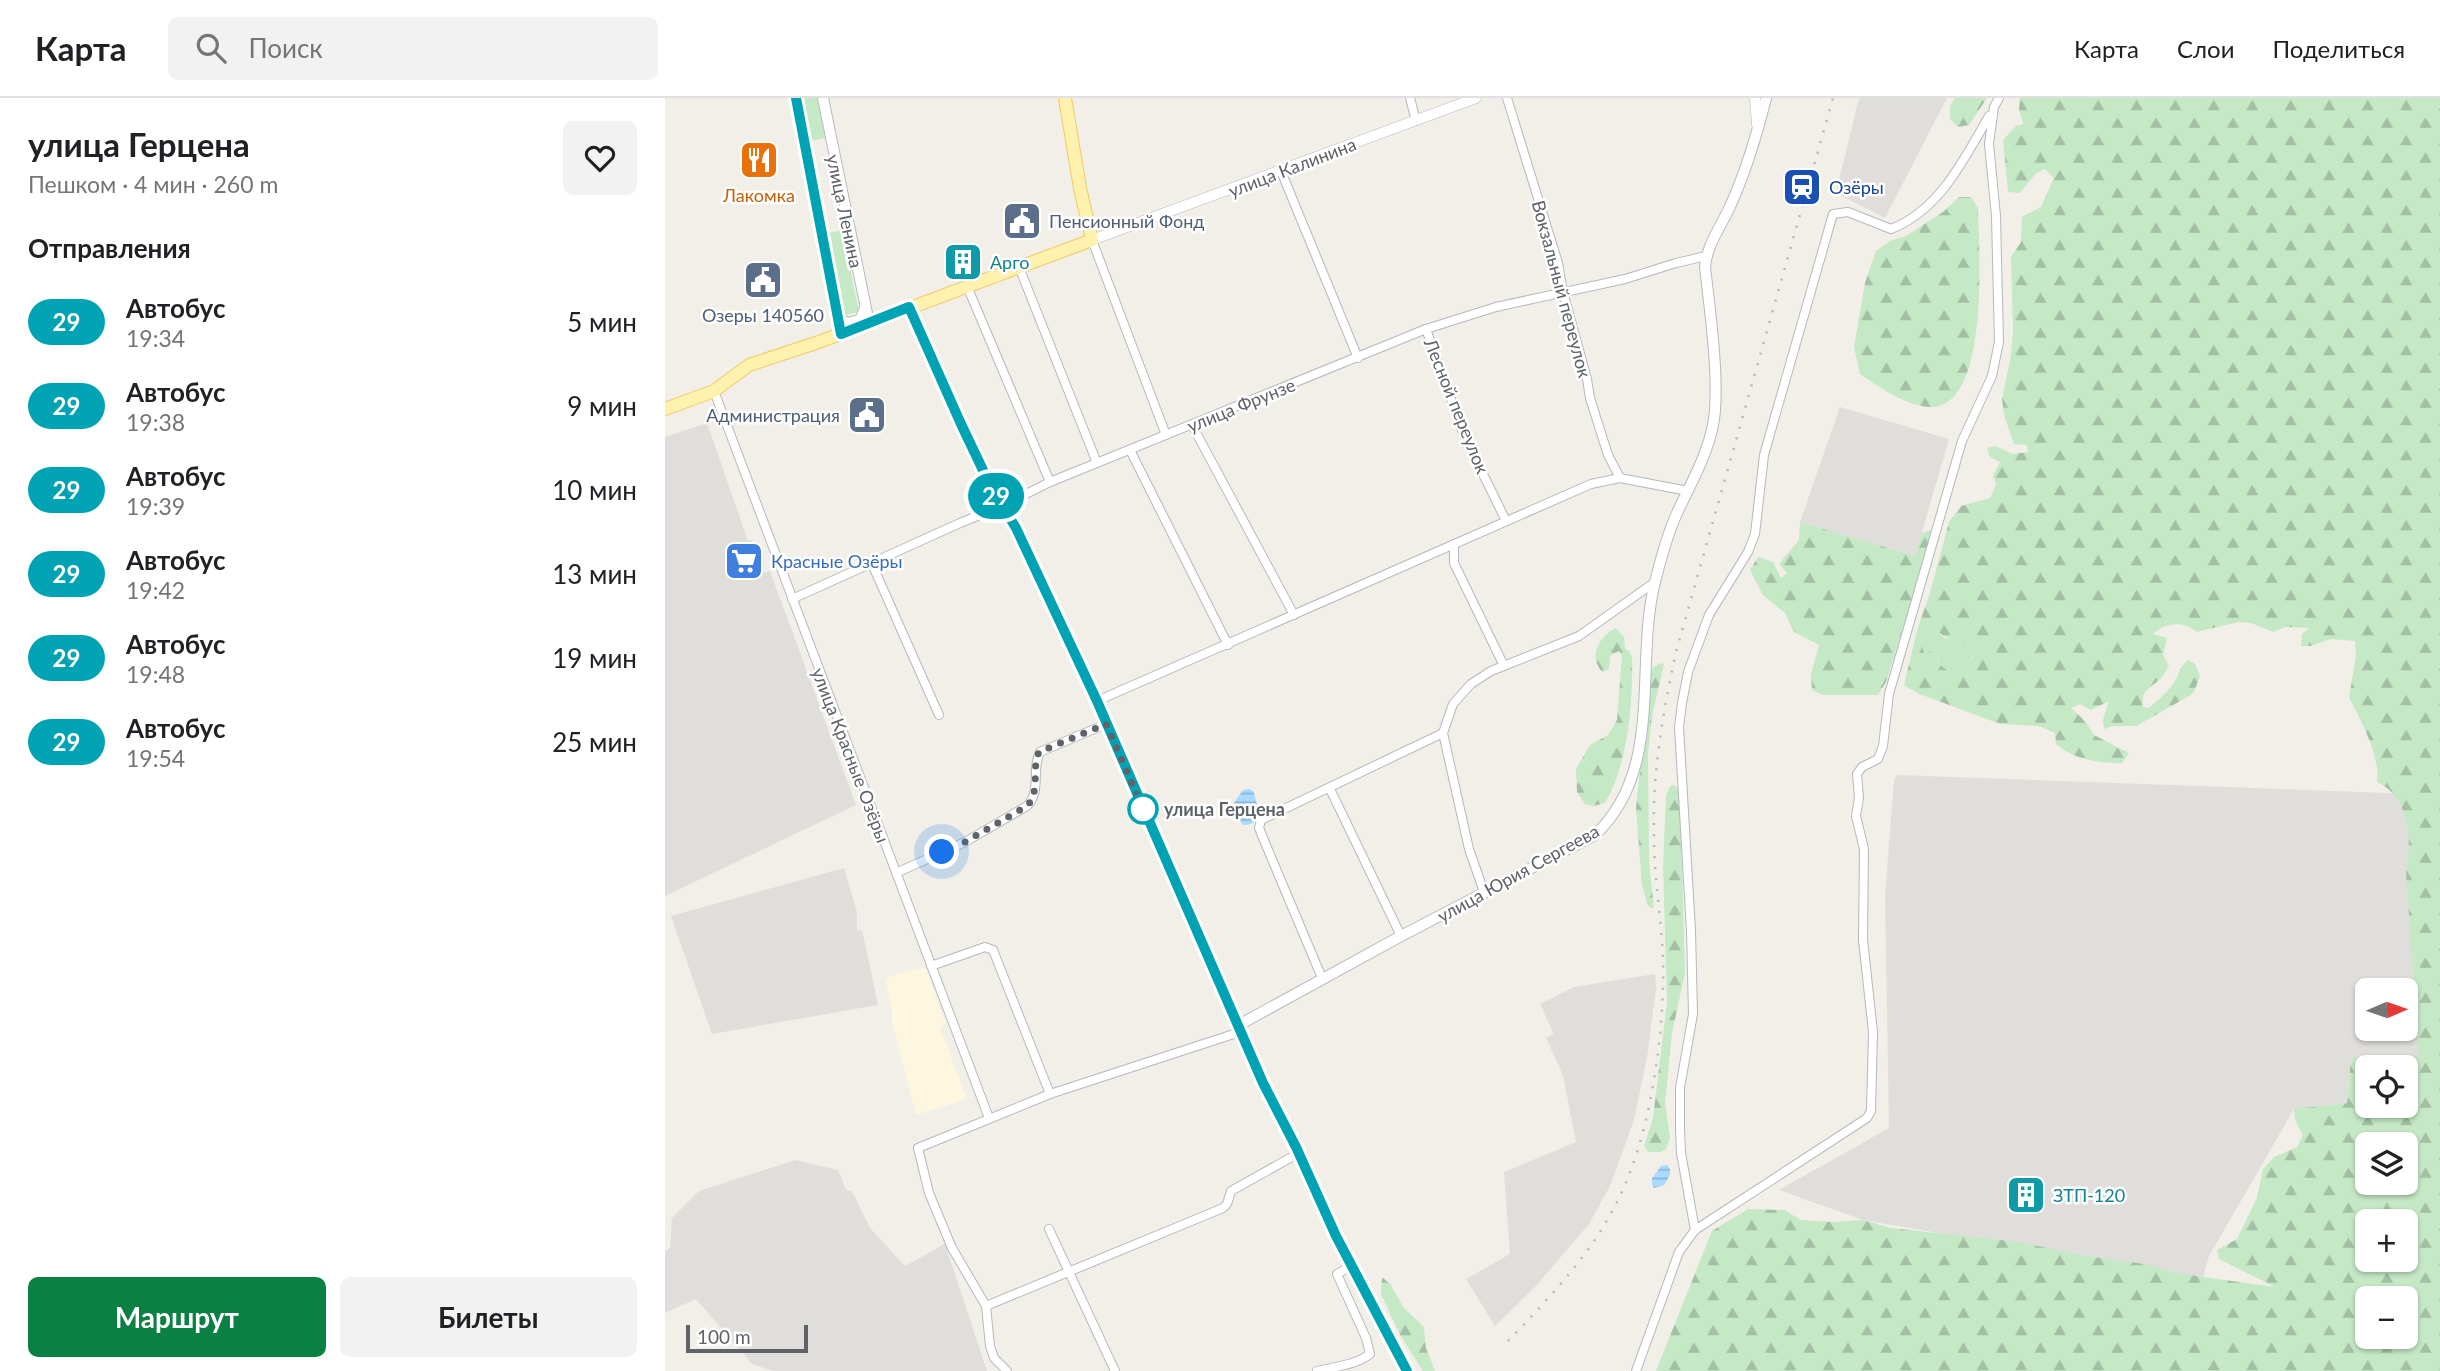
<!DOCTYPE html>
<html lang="ru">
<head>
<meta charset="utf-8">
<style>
  body { margin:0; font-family:Lato,sans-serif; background:#f2f2f2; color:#202124; height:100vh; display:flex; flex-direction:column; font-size:26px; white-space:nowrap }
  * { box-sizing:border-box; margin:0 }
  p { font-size:23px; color:#757577 }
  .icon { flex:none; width:38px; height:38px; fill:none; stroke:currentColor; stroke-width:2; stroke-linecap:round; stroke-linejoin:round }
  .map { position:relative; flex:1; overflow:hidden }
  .sheet { display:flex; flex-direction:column; background:#fff; width:665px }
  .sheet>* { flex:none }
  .badge { padding:0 14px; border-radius:23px; font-size:24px; line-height:46px }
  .needle { width:46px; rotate:88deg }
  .controls { position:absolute; left:1690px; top:880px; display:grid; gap:14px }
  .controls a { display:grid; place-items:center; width:63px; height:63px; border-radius:10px; background:#fff; box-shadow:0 2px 5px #0004; font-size:35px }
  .scale { position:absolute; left:21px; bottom:18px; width:122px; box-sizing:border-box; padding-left:7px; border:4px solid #5f6368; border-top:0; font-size:19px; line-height:24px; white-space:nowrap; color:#5f6368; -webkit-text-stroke:5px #fff; paint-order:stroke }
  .you { position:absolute; width:35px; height:35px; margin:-18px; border:5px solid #fff; border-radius:50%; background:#1a73e8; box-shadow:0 0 0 10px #1a73e833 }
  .map>.badge { position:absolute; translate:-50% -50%; box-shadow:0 0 0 4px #fff }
  h2 { padding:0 28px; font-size:26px; line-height:63px }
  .round { display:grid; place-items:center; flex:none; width:74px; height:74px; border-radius:10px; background:#f2f2f2 }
  .head { display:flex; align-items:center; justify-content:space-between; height:119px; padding:0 28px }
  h1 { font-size:33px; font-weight:700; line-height:52px }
  .button { display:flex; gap:14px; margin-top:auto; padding:14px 28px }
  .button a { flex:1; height:80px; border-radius:10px; background:#0b8043; color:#fff; font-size:28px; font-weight:700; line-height:80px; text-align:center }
  .button a+a { background:#f2f2f2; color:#202124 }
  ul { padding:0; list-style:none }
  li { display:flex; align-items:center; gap:21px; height:84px; padding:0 28px }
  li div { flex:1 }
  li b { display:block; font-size:26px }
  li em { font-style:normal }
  li .badge { min-width:77px; font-weight:700; text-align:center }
  header { display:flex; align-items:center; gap:42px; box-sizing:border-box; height:98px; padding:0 35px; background:#fff; border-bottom:2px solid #e0e0e0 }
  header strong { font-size:33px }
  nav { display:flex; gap:38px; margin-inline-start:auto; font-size:24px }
  .search { width:490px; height:63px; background:#f2f2f2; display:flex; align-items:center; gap:18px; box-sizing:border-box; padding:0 24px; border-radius:10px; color:#757577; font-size:26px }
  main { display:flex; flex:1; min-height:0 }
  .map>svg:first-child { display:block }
</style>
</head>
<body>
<header>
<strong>Карта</strong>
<div class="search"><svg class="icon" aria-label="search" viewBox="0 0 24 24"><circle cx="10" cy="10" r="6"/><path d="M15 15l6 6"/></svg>Поиск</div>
<nav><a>Карта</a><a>Слои</a><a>Поделиться</a></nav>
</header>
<main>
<section class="sheet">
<div class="head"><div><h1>улица Герцена</h1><p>Пешком · 4 мин · 260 m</p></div><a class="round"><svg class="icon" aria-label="heart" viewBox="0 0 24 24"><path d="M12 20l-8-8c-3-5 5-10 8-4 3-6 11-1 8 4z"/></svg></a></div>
<h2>Отправления</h2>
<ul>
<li><span class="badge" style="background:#00a3b4;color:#fff">29</span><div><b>Автобус</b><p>19:34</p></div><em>5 мин</em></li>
<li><span class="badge" style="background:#00a3b4;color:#fff">29</span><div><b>Автобус</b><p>19:38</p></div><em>9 мин</em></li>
<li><span class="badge" style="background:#00a3b4;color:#fff">29</span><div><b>Автобус</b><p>19:39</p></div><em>10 мин</em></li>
<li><span class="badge" style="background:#00a3b4;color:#fff">29</span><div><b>Автобус</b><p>19:42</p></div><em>13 мин</em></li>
<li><span class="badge" style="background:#00a3b4;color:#fff">29</span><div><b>Автобус</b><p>19:48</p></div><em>19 мин</em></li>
<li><span class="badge" style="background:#00a3b4;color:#fff">29</span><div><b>Автобус</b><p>19:54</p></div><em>25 мин</em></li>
</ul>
<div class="button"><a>Маршрут</a><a>Билеты</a></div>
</section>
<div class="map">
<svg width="1775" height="1273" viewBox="0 0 1775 1273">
  <defs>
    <pattern id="forest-firs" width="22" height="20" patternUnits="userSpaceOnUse" patternTransform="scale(1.75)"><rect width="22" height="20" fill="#c5e8c5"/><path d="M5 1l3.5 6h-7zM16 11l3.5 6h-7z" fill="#a3c0a4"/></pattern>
    <pattern id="water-rules" width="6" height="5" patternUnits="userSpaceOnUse" patternTransform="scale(1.75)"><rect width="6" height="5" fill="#aadaff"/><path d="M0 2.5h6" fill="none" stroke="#8eb4d2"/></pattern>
  </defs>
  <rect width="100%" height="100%" fill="#f1efe8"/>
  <!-- commercial -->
  <polygon fill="#fef7e0" points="260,869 281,926 275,930 302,1001 251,1017 227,924 227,911 221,886 223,879"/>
  <!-- industrial -->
  <g fill="#e0deda" fill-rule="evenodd">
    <polygon points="1194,0 1282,0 1220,120 1171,95"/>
    <polygon points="1175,309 1284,341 1250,458 1135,424"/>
    <polygon points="42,325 83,443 87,442 99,475 105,473 191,707 0,798 0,339"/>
    <path d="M1233,677L1750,696L1754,957L1686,960L1682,1005L1629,1011L1544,1158L1538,1180L1198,1122L1114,1092L1224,1030L1220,798L1229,681ZM1703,892H1741V931H1703Z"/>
    <polygon points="179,770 192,814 192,833 197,832 213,907 47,936 6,818"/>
    <polygon points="990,876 991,890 982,960 969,1022 945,1088 924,1126 870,1189 830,1228 801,1181 845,1156 839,1074 911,1044 898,977 881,940 889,936 875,906 909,889"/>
    <polygon points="130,1062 173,1072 181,1092 187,1093 205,1130 240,1168 280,1146 322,1273 108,1273 87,1266 31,1201 0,1215 0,1153 5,1150 7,1120 34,1093"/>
  </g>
  <!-- green -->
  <g fill="#c5e8c5">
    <polygon points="137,0 152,0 160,40 146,43"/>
    <polygon points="177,132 194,214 180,217 164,135"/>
    <path d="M1270,532L1280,540L1301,546L1309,539H1317L1316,550L1304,563L1307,578L1288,577L1274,566V560C1256,554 1251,549 1264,533Z"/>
  </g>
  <!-- forest -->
  <g fill="url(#forest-firs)" fill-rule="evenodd">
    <polygon points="1290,0 1322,0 1304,27 1293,29 1285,21 1285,8"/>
    <path d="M1355,0H1775V1273H991L1047,1133L1083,1111L1119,1112L1136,1122L1166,1124L1198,1122L1226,1130L1354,1144L1422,1158L1479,1166L1517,1176L1610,1189L1554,1161L1552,1152L1572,1141L1592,1100L1598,1071L1609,1059L1632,1049L1638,1037L1630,1022L1629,1011L1682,1005L1686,960L1754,957L1741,774C1747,743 1746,700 1712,684C1716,659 1696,622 1684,600L1691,557L1690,543L1666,541L1645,548H1636L1637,536L1645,530L1620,529L1608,534L1586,525L1574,524L1531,534C1519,522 1499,525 1488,536L1502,540L1498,557L1504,568C1501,572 1500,576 1497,579C1487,590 1475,591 1478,609L1484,610C1491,604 1506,591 1510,583C1516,573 1513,571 1523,562L1530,566L1535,578L1529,594L1524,598L1471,628H1448L1439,631L1438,622L1444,603L1426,612L1415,606L1406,610L1420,623L1429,637L1464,655L1457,665C1433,665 1410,662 1391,646L1390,635L1374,628L1335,626L1252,595L1239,587L1253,529L1265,495L1284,424L1296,408L1325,400L1331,387L1328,378L1335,364L1325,359L1322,350L1331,348L1347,356L1363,354L1362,347L1349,346L1339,317L1337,301L1346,258L1348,233L1346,159L1356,144L1357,119L1376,109L1389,80L1380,71L1371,75L1355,95L1343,94L1338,42L1351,28L1358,26L1354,11ZM1270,532L1289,544L1302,546L1309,539H1317L1316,550L1300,569L1306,578L1288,577L1274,566L1272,553L1260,555C1254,546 1258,540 1264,533ZM1703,970H1741V1008H1703ZM1703,1046H1741V1085H1703ZM1703,1124H1741V1162H1703ZM1741,1200V1239H1703V1200Z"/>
    <path d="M1294,99H1306L1313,110C1314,151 1324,295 1274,308C1249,314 1214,289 1195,276L1189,249L1200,185L1211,153L1225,143L1241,138L1278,114Z"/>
    <polygon points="1135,424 1250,458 1257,435 1269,431 1221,584 1213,597 1158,597 1147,592 1146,576 1154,547 1129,534 1120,515 1098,497 1085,472 1093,459 1108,464 1116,480 1122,475 1114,466 1134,442"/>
    <path d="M951,530L959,539L960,551L964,553L967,559C968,605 963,666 940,705L928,708L920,706L912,694L911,671L925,647L943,637L952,622L957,558L954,553L945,558L944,571L937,574C923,558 934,538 951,530Z"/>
    <polygon points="996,565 999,566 987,618 983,655 984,763 989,811 983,808 977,787 971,710 986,573 988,569"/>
    <polygon points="1008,687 1013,690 1015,700 1020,875 1007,935 1000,1005 1005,1039 1001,1051 995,1054 983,1054 979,1048 988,1020 1002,904 998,767 1001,698 1005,688"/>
    <polygon points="717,1179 725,1186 739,1210 759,1229 761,1250 770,1273 758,1273 735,1237 716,1196"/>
  </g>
  <!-- water -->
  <g fill="url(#water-rules)">
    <path d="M584,691L588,693C593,705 598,729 578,727L574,721L569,705L578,692Z"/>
    <path d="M1002,1067C1009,1073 1003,1081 999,1087L989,1090L987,1087V1080L996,1068Z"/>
  </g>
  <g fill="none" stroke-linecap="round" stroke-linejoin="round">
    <defs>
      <g id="minor">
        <polyline points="745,0 751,23"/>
        <polyline points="842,0 893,165 898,194 922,281 925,300 943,357 955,380"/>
        <polyline points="616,73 693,260"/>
        <polyline points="427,142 501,337"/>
        <polyline points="354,169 432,365"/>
        <polyline points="302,188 385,384"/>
        <polyline points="761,231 798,335 841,423"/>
        <polyline points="49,293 324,1020"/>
        <polyline points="527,327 629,517"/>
        <polyline points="465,352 563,547"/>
        <polyline points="789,446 789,465 839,568"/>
        <polyline points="207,466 274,617"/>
        <polyline points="127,501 295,425 337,408 385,384 761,231 831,209 960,181 1011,165 1041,158"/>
        <polyline points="432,603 926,386 955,380 1023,393"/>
        <polyline points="778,635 804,751 819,794"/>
        <polyline points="665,691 736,838"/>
        <path d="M231,775L300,744L362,708C377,693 366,671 375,654L441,626"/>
        <polyline points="266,868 320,849 328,852 385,996"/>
        <polyline points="657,880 601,747 594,730 596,722 778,635 788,606 806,586 826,573 914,538 990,484"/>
        <polyline points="384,1131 450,1273"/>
        <path d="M1030,1132L1016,1055L1015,1031V990L1028,916L1026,833L1014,629L1017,605L1023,574L1044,517L1083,454L1090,436L1099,357L1168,116L1183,114L1226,131C1275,112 1299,61 1324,18"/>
        <polyline points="321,1208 558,1110 562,1106 566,1093 634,1055"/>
        <polyline points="342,1273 329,1260 325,1248 321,1208 287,1150 264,1095 253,1050 385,996 575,934"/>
        <path d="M652,1273C669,1269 691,1267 705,1256L701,1240L672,1176L686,1168"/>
        <polyline points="971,1273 1014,1154 1030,1132 1202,1020 1206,1013 1208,934 1198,842 1199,751 1191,718 1194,700 1192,676 1197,669 1213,661 1218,648 1224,596 1297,343 1327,278 1334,244 1331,118 1324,46 1329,9 1334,0"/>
      </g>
      <g id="tertiary">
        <polyline points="1090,0 1092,27"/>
        <polyline points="427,142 811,0"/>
        <path d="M244,209C278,283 305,363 351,430L432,603L598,985L631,1049L671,1138L742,1273"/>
      </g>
      <g id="secondary">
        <polyline points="131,0 176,236"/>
        <polyline points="158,0 204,225"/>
        <polyline points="172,219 182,225 195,222 200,210"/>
        <path d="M572,928L736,838L930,737C1000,671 969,568 990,484C996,460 1003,434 1013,413C1028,381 1047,349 1050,313C1053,270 1045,213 1040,169C1042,145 1058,126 1067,104C1082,70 1092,36 1101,0"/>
      </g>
      <polyline id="primary" points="0,311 49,293 84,267 151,245 427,142 415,90 400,0"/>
    </defs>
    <!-- minor casing -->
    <use href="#minor" stroke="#b5b8bc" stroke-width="10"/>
    <!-- tertiary casing -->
    <use href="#tertiary" stroke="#b5b8bc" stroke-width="11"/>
    <!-- secondary casing -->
    <use href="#secondary" stroke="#b6babf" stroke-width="12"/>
    <!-- primary casing -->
    <use href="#primary" stroke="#f2c960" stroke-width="14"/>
    <!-- minor -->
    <use href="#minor" stroke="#fff" stroke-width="8"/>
    <!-- tertiary -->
    <use href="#tertiary" stroke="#fff" stroke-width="10"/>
    <!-- secondary -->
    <use href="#secondary" stroke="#fff" stroke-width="10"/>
    <!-- primary -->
    <use href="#primary" stroke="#fff2af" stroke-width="12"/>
    <!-- rail -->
    <path stroke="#b6b7b8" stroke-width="2.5" stroke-dasharray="2 9" stroke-linecap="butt" d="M843,1243C883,1201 924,1159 951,1106C986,1039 1000,934 998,859C996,819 989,778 989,738C987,675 998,615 1011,554L1168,0"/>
  </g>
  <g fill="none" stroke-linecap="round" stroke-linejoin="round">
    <defs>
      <polyline id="line" points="131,0 176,236 244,209 296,326 326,389 351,430 432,603 598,985 631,1049 671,1138 742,1273"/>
    </defs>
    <!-- line casing -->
    <use href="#line" stroke="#fff" stroke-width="16"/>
    <!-- line -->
    <use href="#line" stroke="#00a3b4" stroke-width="10"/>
    <!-- walk -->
    <path stroke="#5f6368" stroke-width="7" stroke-dasharray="0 12.6" d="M277,754L300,744L362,708C376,693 366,671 374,654L441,626L478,711"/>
  </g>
  <!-- icons -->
  <defs>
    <symbol id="restaurant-square" viewBox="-11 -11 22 22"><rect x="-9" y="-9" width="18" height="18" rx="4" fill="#e8710a" stroke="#fff"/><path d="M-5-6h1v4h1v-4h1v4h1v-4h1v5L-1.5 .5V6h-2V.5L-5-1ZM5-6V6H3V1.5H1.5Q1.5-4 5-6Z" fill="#fff"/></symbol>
    <symbol id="station-square" viewBox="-11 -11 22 22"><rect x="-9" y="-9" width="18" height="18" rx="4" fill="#1a4fb4" stroke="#fff"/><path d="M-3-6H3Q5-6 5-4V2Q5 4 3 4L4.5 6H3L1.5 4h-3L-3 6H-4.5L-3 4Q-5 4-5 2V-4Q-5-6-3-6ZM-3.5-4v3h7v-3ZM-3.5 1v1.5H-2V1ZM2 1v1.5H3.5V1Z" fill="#fff"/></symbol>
    <symbol id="civic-square" viewBox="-11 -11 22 22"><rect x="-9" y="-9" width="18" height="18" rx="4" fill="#5c6f8a" stroke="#fff"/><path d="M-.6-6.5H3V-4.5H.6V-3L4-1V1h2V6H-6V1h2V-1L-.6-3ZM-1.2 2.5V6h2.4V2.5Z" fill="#fff"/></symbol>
    <symbol id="building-square" viewBox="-11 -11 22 22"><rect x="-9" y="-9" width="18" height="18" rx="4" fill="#0f9aa8" stroke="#fff"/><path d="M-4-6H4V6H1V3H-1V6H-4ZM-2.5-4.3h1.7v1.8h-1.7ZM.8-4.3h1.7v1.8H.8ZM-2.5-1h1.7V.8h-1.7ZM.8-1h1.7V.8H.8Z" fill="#fff"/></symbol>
    <symbol id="supermarket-square" viewBox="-11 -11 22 22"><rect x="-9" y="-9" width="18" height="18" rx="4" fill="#3f7fe0" stroke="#fff"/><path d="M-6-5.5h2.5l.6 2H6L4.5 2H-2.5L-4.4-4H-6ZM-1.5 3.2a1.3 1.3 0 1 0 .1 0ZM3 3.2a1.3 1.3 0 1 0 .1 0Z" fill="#fff"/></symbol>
  </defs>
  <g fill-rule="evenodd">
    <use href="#restaurant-square" x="72" y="40" width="44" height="44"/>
    <use href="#station-square" x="1115" y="67" width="44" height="44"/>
    <use href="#civic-square" x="335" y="101" width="44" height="44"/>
    <use href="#building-square" x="276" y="142" width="44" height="44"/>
    <use href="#civic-square" x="76" y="160" width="44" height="44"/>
    <use href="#civic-square" x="180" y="295" width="44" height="44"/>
    <use href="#supermarket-square" x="57" y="441" width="44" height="44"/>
    <use href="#building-square" x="1339" y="1075" width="44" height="44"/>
  </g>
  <!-- markers -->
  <circle fill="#fff" stroke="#00a3b4" stroke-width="3.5" cx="478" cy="711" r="14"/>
  <g text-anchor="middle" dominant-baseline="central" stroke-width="5" stroke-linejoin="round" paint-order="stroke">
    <!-- street labels -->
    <g font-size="18" fill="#5f6368" stroke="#fff">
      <text transform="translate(627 69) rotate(-21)">улица Калинина</text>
      <text transform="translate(180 113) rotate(78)">улица Ленина</text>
      <text transform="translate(897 191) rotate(75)">Вокзальный переулок</text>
      <text transform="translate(576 307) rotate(-22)">улица Фрунзе</text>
      <text transform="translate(792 308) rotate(68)">Лесной переулок</text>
      <text transform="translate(186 657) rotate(69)">улица Красные Озёры</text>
      <text transform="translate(853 775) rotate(-29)">улица Юрия Сергеева</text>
    </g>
    <!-- transit labels -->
    <g font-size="18" fill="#164399" stroke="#fff" text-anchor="start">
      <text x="1164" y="89">Озёры</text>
    </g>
    <!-- food labels -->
    <g font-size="18" fill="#c56008" stroke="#fff">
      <text x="94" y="97">Лакомка</text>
    </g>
    <!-- service labels -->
    <g font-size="18" fill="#4e5e75" stroke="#fff" text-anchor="start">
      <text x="384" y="123">Пенсионный Фонд</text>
      <text x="98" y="217" text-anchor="middle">Озеры 140560</text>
      <text x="175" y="317" text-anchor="end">Администрация</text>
    </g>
    <!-- culture labels -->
    <g font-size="18" fill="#0d838f" stroke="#fff" text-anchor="start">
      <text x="325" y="164">Арго</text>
      <text x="1388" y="1097">ЗТП-120</text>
    </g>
    <!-- shop labels -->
    <g font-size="18" fill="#366cbe" stroke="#fff" text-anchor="start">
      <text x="106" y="463">Красные Озёры</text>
    </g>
    <!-- stop labels -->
    <g font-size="18" font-weight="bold" fill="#5f6368" stroke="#fff" text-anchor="start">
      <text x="499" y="711">улица Герцена</text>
    </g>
  </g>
</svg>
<div class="controls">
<a><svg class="needle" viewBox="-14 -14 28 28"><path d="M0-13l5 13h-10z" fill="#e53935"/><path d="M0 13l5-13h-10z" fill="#757577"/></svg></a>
<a><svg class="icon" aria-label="locate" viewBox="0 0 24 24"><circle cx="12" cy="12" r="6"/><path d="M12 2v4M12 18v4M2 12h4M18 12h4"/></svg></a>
<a><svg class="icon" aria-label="layers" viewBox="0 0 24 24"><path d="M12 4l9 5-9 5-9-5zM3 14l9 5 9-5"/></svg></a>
<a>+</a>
<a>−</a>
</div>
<div class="scale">100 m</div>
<div class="you" style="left:277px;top:754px"></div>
<b class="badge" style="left:331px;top:398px;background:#00a3b4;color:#fff">29</b>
</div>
</main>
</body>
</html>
